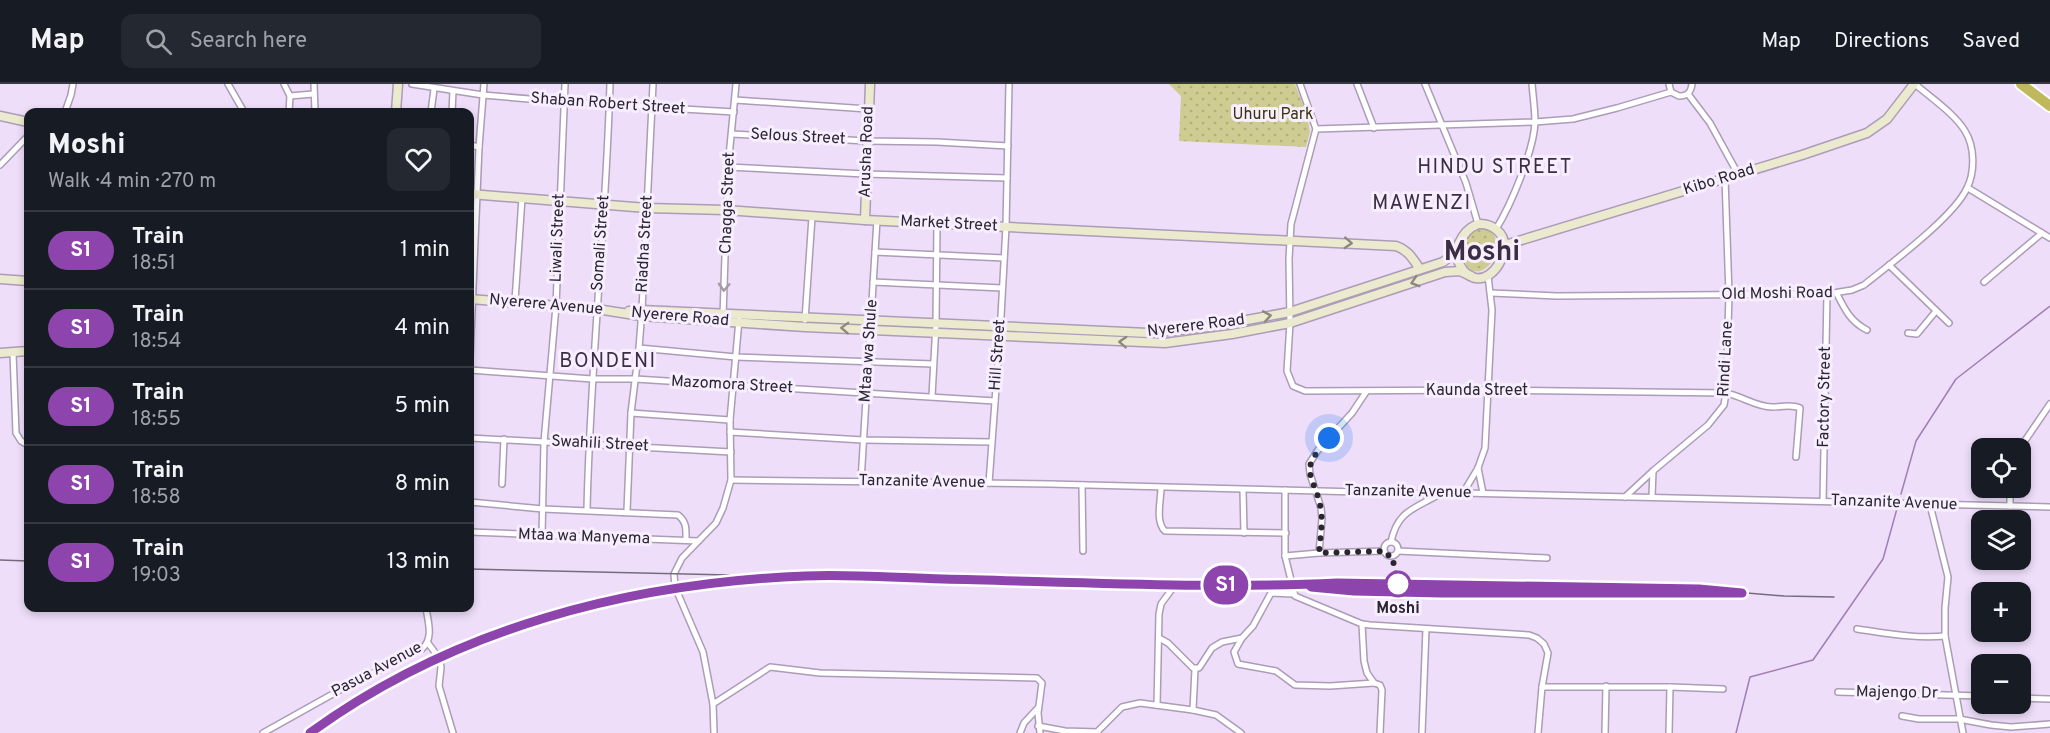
<!DOCTYPE html>
<html lang="en">
<head>
<meta charset="utf-8">
<style>
  body { margin:0; font-family:Overpass,sans-serif; background:#242831; color:#f1f3f6; height:100vh; display:flex; flex-direction:column; font-size:22px; white-space:nowrap }
  * { box-sizing:border-box; margin:0 }
  p { font-size:20px; color:#9ea1a6 }
  .icon { flex:none; width:33px; height:33px; fill:none; stroke:currentColor; stroke-width:2; stroke-linecap:round; stroke-linejoin:round }
  .map { position:relative; flex:1; overflow:hidden }
  .side { position:absolute; left:24px; top:24px; width:450px; height:504px; display:flex; flex-direction:column; background:#171b24; border-radius:12px; box-shadow:0 3px 9px #0003 }
  .side>* { flex:none }
  .badge { padding:0 12px; border-radius:20px; font-size:21px; line-height:39px }
  .tools { position:absolute; left:1971px; top:354px; display:grid; gap:12px }
  .tools a { display:grid; place-items:center; width:60px; height:60px; border-radius:12px; background:#171b24; box-shadow:0 3px 9px #0003; font-size:30px }
  .you { position:absolute; width:30px; height:30px; margin:-15px; border:4px solid #fff; border-radius:50%; background:#1a73e8; box-shadow:0 0 0 9px #1a73e833 }
  .map>.badge { position:absolute; translate:-50% -50%; box-shadow:0 0 0 3px #fff }
  .round { display:grid; place-items:center; flex:none; width:63px; height:63px; border-radius:12px; background:#242831 }
  .summary { display:flex; align-items:center; justify-content:space-between; height:102px; padding:0 24px }
  h1 { font-size:28px; font-weight:800; line-height:45px }
  ul { padding:0; list-style:none }
  li { display:flex; align-items:center; gap:18px; height:78px; padding:0 24px; border-top:2px solid #363941 }
  li div { flex:1 }
  li b { display:block; font-size:22px }
  li em { font-style:normal }
  li .badge { min-width:66px; font-weight:700; text-align:center }
  header { display:flex; align-items:center; gap:36px; box-sizing:border-box; height:84px; padding:0 30px; background:#171b24; border-bottom:2px solid #363941 }
  header strong { font-size:28px }
  nav { display:flex; gap:33px; margin-inline-start:auto; font-size:21px }
  .search { width:420px; height:54px; background:#242831; display:flex; align-items:center; gap:15px; box-sizing:border-box; padding:0 21px; border-radius:12px; color:#9ea1a6; font-size:22px }
  .map>svg:first-child { display:block }
</style>
</head>
<body>
<header>
<strong>Map</strong>
<div class="search"><svg class="icon" aria-label="search" viewBox="0 0 24 24"><circle cx="10" cy="10" r="6"/><path d="M15 15l6 6"/></svg>Search here</div>
<nav><a>Map</a><a>Directions</a><a>Saved</a></nav>
</header>
<div class="map">
<svg width="2050" height="649" viewBox="0 0 2050 649">
  <defs>
    <pattern id="park-dots" width="8" height="8" patternUnits="userSpaceOnUse" patternTransform="scale(1.5)"><rect width="8" height="8" fill="#cfcc92"/><path d="M2 2h.1M6 6h.1" fill="none" stroke="#b2af7e" stroke-width="1.8" stroke-linecap="round"/></pattern>
  </defs>
  <rect width="100%" height="100%" fill="#eedefa"/>
  <!-- park -->
  <g fill="url(#park-dots)">
    <polygon points="1169,0 1295,0 1307,31 1310,48 1306,63 1179,57 1181,12"/>
    <path d="M1480,144C1517,149 1485,205 1467,182C1457,168 1465,149 1480,144Z"/>
  </g>
  <g fill="none" stroke-linecap="round" stroke-linejoin="round">
    <!-- stream -->
    <g stroke="#a07fb6" stroke-width="1.5">
      <polyline points="1901,410 1916,357 1956,295 2050,222"/>
      <polyline points="1736,649 1750,593 1813,576 1883,475 1898,421"/>
    </g>
    <defs>
      <g id="street">
        <polyline points="228,0 244,28"/>
        <polyline points="284,0 290,12 313,10"/>
        <polyline points="314,0 315,28"/>
        <polyline points="412,0 483,11 565,18 734,28"/>
        <path d="M1300,0L1316,45L1291,140L1289,175L1290,239L1287,287L1293,302L1305,307L1489,306L1726,309C1742,312 1756,323 1772,323C1781,323 1791,320 1800,324L1796,373"/>
        <polyline points="1357,0 1374,44"/>
        <polyline points="1425,0 1466,99 1478,140"/>
        <path d="M1669,0L1671,8L1679,12C1688,12 1691,8 1692,0"/>
        <polyline points="1688,10 1710,39 1738,90"/>
        <polyline points="735,16 868,25"/>
        <polyline points="65,28 71,11 73,0"/>
        <polyline points="289,28 290,12"/>
        <polyline points="431,28 434,5"/>
        <polyline points="452,28 453,7"/>
        <polyline points="1316,45 1535,38 1573,35 1617,24 1671,8"/>
        <polyline points="732,50 867,57 937,58 1008,62"/>
        <polyline points="470,61 479,63"/>
        <polyline points="0,81 28,52"/>
        <polyline points="728,83 865,90 1007,94"/>
        <polyline points="1968,104 2050,154"/>
        <path d="M1496,145C1511,121 1534,66 1535,38C1535,26 1533,12 1532,0"/>
        <polyline points="875,168 1004,174"/>
        <polyline points="1889,181 1949,239"/>
        <polyline points="873,198 1002,204"/>
        <polyline points="1984,198 2042,149"/>
        <path d="M1491,209L1557,212L1827,210L1852,206L1864,201C1890,180 1954,133 1967,104C1975,88 1975,63 1965,47C1955,30 1930,13 1915,0"/>
        <path d="M1837,210C1845,226 1851,238 1867,246"/>
        <polyline points="515,217 522,114"/>
        <polyline points="723,232 728,83 736,0"/>
        <polyline points="805,236 812,133"/>
        <polyline points="1908,249 1917,250 1936,227"/>
        <polyline points="639,264 736,273 933,280"/>
        <polyline points="13,269 16,349 21,357 28,361"/>
        <polyline points="470,274 479,63 484,0"/>
        <polyline points="470,286 592,295 635,295 995,317"/>
        <polyline points="932,312 936,240 937,139"/>
        <polyline points="631,329 730,336"/>
        <polyline points="730,348 863,356 991,358"/>
        <polyline points="470,354 731,368"/>
        <polyline points="2020,364 2050,320"/>
        <polyline points="1478,384 1483,409"/>
        <polyline points="731,396 1050,400 1439,410 1463,409 2050,423"/>
        <polyline points="861,397 877,136"/>
        <polyline points="989,399 1000,250 1006,143 1009,0"/>
        <polyline points="502,400 504,355"/>
        <polyline points="1082,401 1083,467"/>
        <path d="M1161,404C1161,416 1155,438 1165,447L1286,449"/>
        <polyline points="2010,404 2010,422"/>
        <polyline points="1243,406 1244,449"/>
        <polyline points="1285,406 1285,472 1295,512 1362,540 1370,541 1529,551 1537,554 1544,560 1548,569 1542,603 1538,649"/>
        <polyline points="1463,409 1478,384 1485,364 1492,226 1488,192"/>
        <polyline points="1652,412 1653,387"/>
        <polyline points="1625,413 1653,387 1708,341 1724,321 1726,309 1729,211 1725,94"/>
        <polyline points="1823,417 1827,210"/>
        <path d="M470,418L543,425L678,431C687,438 686,445 686,456"/>
        <polyline points="1930,421 1948,493 1945,524 1945,552 1963,649"/>
        <path d="M587,426C590,284 606,142 610,0"/>
        <polyline points="627,427 631,329 639,264 642,226 653,0"/>
        <polyline points="470,448 698,457"/>
        <polyline points="542,451 544,358 556,222 565,0"/>
        <circle cx="1391" cy="465" r="7"/>
        <path d="M1391,458C1397,428 1413,425 1438,411"/>
        <polyline points="1398,467 1547,474"/>
        <polyline points="1319,469 1322,434 1321,424 1310,390 1309,380 1318,366 1352,329 1366,308"/>
        <polyline points="1285,472 1319,469 1384,467"/>
        <polyline points="1362,540 1364,577 1367,589 1374,599 1380,601 1382,606 1380,649"/>
        <path d="M1857,545C1886,549 1916,555 1945,552"/>
        <polyline points="1159,554 1168,559 1193,584 1199,584 1212,564 1222,558 1242,554 1253,542 1271,509 1293,510"/>
        <polyline points="1242,554 1234,568 1238,580 1276,587 1295,601 1330,602 1374,599"/>
        <polyline points="428,559 439,574 441,583 439,602 453,649"/>
        <polyline points="1542,603 1670,603 1723,605"/>
        <polyline points="1838,608 1982,612"/>
        <polyline points="2020,614 2050,615"/>
        <polyline points="713,620 770,583 820,589 1037,594 1042,599 1038,629 1040,649"/>
        <polyline points="1157,621 1159,530 1161,520 1172,505"/>
        <polyline points="1193,626 1195,585"/>
        <polyline points="1902,632 1919,635 1959,635 1991,641 2011,643 2050,640"/>
        <polyline points="1038,642 1065,647 1098,648"/>
        <polyline points="1097,648 1122,623 1140,619 1193,626 1216,631 1241,649"/>
        <path d="M263,649L347,602L422,565C434,554 428,538 426,524"/>
        <polyline points="714,649 713,620 703,568 675,503 674,490 682,474 716,439 723,424 731,396 730,336 739,236"/>
        <polyline points="1020,649 1024,639 1038,624"/>
        <polyline points="1422,649 1426,545"/>
        <polyline points="1605,649 1606,602"/>
        <polyline points="1669,649 1670,603"/>
      </g>
      <g id="secondary">
        <polyline points="396,28 398,0"/>
        <polyline points="0,32 28,38"/>
        <path d="M470,110L647,124L726,126L865,136L1396,162C1408,166 1413,175 1420,185"/>
        <polyline points="865,136 870,0"/>
        <path d="M1478,140C1492,139 1506,149 1504,165C1502,184 1481,207 1463,186C1450,169 1461,147 1478,140Z"/>
        <polyline points="1505,161 1802,71 1867,49 1887,35 1914,0"/>
        <polyline points="0,195 28,197"/>
        <polyline points="470,215 597,225 641,232 805,243 1165,259 1232,250 1290,239 1445,188 1460,187 1471,192"/>
        <polyline points="629,227 642,226 1148,249 1209,243 1290,228 1443,178 1456,168 1459,159"/>
        <polyline points="0,269 28,267"/>
      </g>
      <polyline id="highway" points="2021,0 2050,22"/>
    </defs>
    <!-- street casing -->
    <use href="#street" stroke="#ac9cb7" stroke-width="8"/>
    <!-- secondary casing -->
    <use href="#secondary" stroke="#ac9cb7" stroke-width="11"/>
    <!-- highway casing -->
    <use href="#highway" stroke="#fff" stroke-width="14"/>
    <!-- street -->
    <use href="#street" stroke="#fff" stroke-width="5"/>
    <!-- secondary -->
    <use href="#secondary" stroke="#eceace" stroke-width="8"/>
    <!-- highway -->
    <use href="#highway" stroke="#bfb85d" stroke-width="10"/>
    <!-- rail -->
    <g stroke="#766c7e" stroke-width="1.5">
      <polyline points="0,476 28,477"/>
      <polyline points="470,485 730,491"/>
      <path d="M310,649C455,544 628,499 805,492C847,490 890,494 933,495C1014,497 1096,499 1177,500C1231,501 1284,502 1337,499L1699,505L1784,512L1834,513"/>
    </g>
  </g>
  <!-- one-way arrows -->
  <defs><path id="oneway-chevron" d="M-2-3.5L2.5 0L-2 3.5" fill="none" stroke-width="1.6" stroke-linecap="round" stroke-linejoin="round" transform="scale(1.5)"/></defs>
  <g stroke="#8c887f">
    <use href="#oneway-chevron" transform="translate(1348 159) rotate(3)"/>
    <use href="#oneway-chevron" transform="translate(1415 198) rotate(163)"/>
    <use href="#oneway-chevron" transform="translate(1267 232) rotate(-10)"/>
    <use href="#oneway-chevron" transform="translate(845 244) rotate(-178)"/>
    <use href="#oneway-chevron" transform="translate(1123 258) rotate(-177)"/>
  </g>
  <use stroke="#a09da2" href="#oneway-chevron" transform="translate(724 203) rotate(93)"/>
  <g fill="none" stroke-linecap="round" stroke-linejoin="round">
    <defs>
      <path id="line" d="M310,649C454,544 629,499 805,492C851,490 897,494 943,495C1074,498 1206,505 1337,499L1699,505L1742,509H1441L1354,507L1311,503"/>
    </defs>
    <!-- line casing -->
    <use href="#line" stroke="#fff" stroke-width="14"/>
    <!-- line -->
    <use href="#line" stroke="#8e44ad" stroke-width="9"/>
    <!-- walk -->
    <path stroke="#2b2530" stroke-width="6" stroke-dasharray="0 10.8" d="M1329,354C1296,390 1314,387 1321,426C1323,440 1320,455 1319,469L1384,467L1387,471L1392,472L1398,500"/>
  </g>
  <!-- markers -->
  <circle fill="#fff" stroke="#8e44ad" stroke-width="3" cx="1398" cy="500" r="12"/>
  <g text-anchor="middle" dominant-baseline="central" stroke-width="6" stroke-linejoin="round" paint-order="stroke">
    <!-- street labels -->
    <g font-size="16" fill="#2b2530" stroke="#f7eeff">
      <text transform="translate(608 20) rotate(4)">Shaban Robert Street</text>
      <text transform="translate(798 53) rotate(3)">Selous Street</text>
      <text transform="translate(867 68) rotate(-88)">Arusha Road</text>
      <text transform="translate(1719 96) rotate(-17)">Kibo Road</text>
      <text transform="translate(728 119) rotate(-88)">Chagga Street</text>
      <text transform="translate(949 140) rotate(3)">Market Street</text>
      <text transform="translate(558 154) rotate(-88)">Liwali Street</text>
      <text transform="translate(601 159) rotate(-86)">Somali Street</text>
      <text transform="translate(645 160) rotate(-87)">Riadha Street</text>
      <text transform="translate(1777 210) rotate(-1)">Old Moshi Road</text>
      <text transform="translate(546 221) rotate(5)">Nyerere Avenue</text>
      <text transform="translate(680 233) rotate(5)">Nyerere Road</text>
      <text transform="translate(1196 242) rotate(-7)">Nyerere Road</text>
      <text transform="translate(869 267) rotate(-86)">Mtaa wa Shule</text>
      <text transform="translate(998 271) rotate(-86)">Hill Street</text>
      <text transform="translate(1726 275) rotate(-87)">Rindi Lane</text>
      <text transform="translate(732 301) rotate(3)">Mazomora Street</text>
      <text x="1477" y="307">Kaunda Street</text>
      <text transform="translate(1825 313) rotate(-89)">Factory Street</text>
      <text transform="translate(600 360) rotate(3)">Swahili Street</text>
      <text transform="translate(922 398) rotate(1)">Tanzanite Avenue</text>
      <text transform="translate(1408 408) rotate(1)">Tanzanite Avenue</text>
      <text transform="translate(1894 419) rotate(2)">Tanzanite Avenue</text>
      <text transform="translate(584 453) rotate(2)">Mtaa wa Manyema</text>
      <text transform="translate(377 586) rotate(-28)">Pasua Avenue</text>
      <text transform="translate(1897 609) rotate(1)">Majengo Dr</text>
    </g>
    <!-- park labels -->
    <g font-size="16" fill="#37340b" stroke="#f7eeff">
      <text x="1273" y="31">Uhuru Park</text>
    </g>
    <!-- stop labels -->
    <g font-size="16" font-weight="bold" fill="#2b2530" stroke="#f7eeff">
      <text x="1398" y="525">Moshi</text>
    </g>
    <!-- quarter labels -->
    <g font-size="20" letter-spacing="1.5" fill="#3b2e44" stroke="#f7eeff">
      <text x="1495" y="84">HINDU STREET</text>
      <text x="1422" y="120">MAWENZI</text>
      <text x="608" y="278">BONDENI</text>
    </g>
    <!-- town labels -->
    <g font-size="28" font-weight="bold" fill="#3b2e44" stroke="#f7eeff">
      <text x="1482" y="169">Moshi</text>
    </g>
  </g>
</svg>
<div class="tools">
<a><svg class="icon" aria-label="locate" viewBox="0 0 24 24"><circle cx="12" cy="12" r="6"/><path d="M12 2v4M12 18v4M2 12h4M18 12h4"/></svg></a>
<a><svg class="icon" aria-label="layers" viewBox="0 0 24 24"><path d="M12 4l9 5-9 5-9-5zM3 14l9 5 9-5"/></svg></a>
<a>+</a>
<a>−</a>
</div>
<div class="you" style="left:1329px;top:354px"></div>
<b class="badge" style="left:1226px;top:501px;background:#8e44ad;color:#fff">S1</b>
<section class="side">
<div class="summary"><div><h1>Moshi</h1><p>Walk · 4 min · 270 m</p></div><a class="round"><svg class="icon" aria-label="heart" viewBox="0 0 24 24"><path d="M12 20l-8-8c-3-5 5-10 8-4 3-6 11-1 8 4z"/></svg></a></div>
<ul>
<li><span class="badge" style="background:#8e44ad;color:#fff">S1</span><div><b>Train</b><p>18:51</p></div><em>1 min</em></li>
<li><span class="badge" style="background:#8e44ad;color:#fff">S1</span><div><b>Train</b><p>18:54</p></div><em>4 min</em></li>
<li><span class="badge" style="background:#8e44ad;color:#fff">S1</span><div><b>Train</b><p>18:55</p></div><em>5 min</em></li>
<li><span class="badge" style="background:#8e44ad;color:#fff">S1</span><div><b>Train</b><p>18:58</p></div><em>8 min</em></li>
<li><span class="badge" style="background:#8e44ad;color:#fff">S1</span><div><b>Train</b><p>19:03</p></div><em>13 min</em></li>
</ul>
</section>
</div>
</body>
</html>
